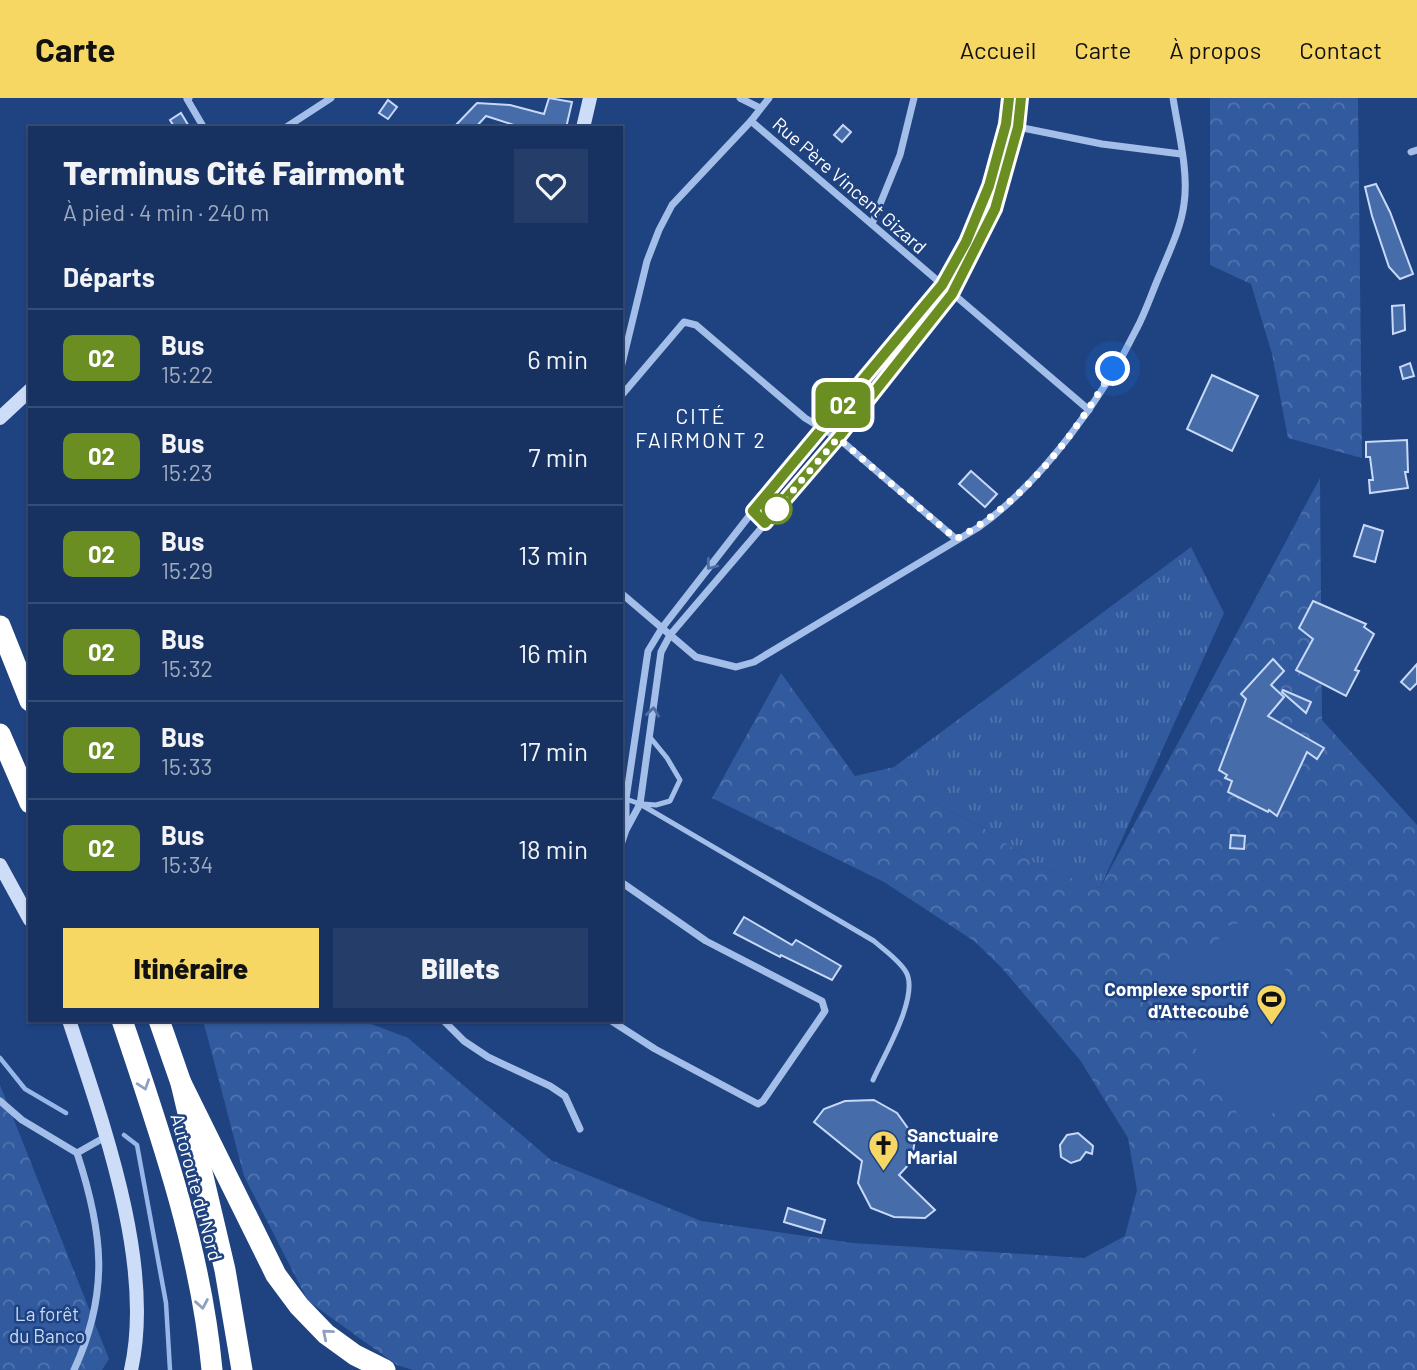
<!DOCTYPE html>
<html lang="fr">
<head>
<meta charset="utf-8">
<style>
  body { margin:0; font-family:Barlow,sans-serif; background:#243e69; color:#f1f3f6; height:100vh; display:flex; flex-direction:column; font-size:26px; white-space:nowrap }
  * { box-sizing:border-box; margin:0 }
  p { font-size:23px; color:#9eaabd }
  .icon { flex:none; width:38px; height:38px; fill:none; stroke:currentColor; stroke-width:2; stroke-linecap:round; stroke-linejoin:round }
  .map { position:relative; flex:1; overflow:hidden }
  .side { position:absolute; left:28px; top:28px; width:595px; height:896px; display:flex; flex-direction:column; background:#173260; border-radius:0px; box-shadow:0 2px 5px #0004,0 0 0 2px #364d75 }
  .side>* { flex:none }
  .badge { padding:0 14px; border-radius:10px; font-size:24px; line-height:46px }
  .you { position:absolute; width:35px; height:35px; margin:-18px; border:5px solid #fff; border-radius:50%; background:#1a73e8; box-shadow:0 0 0 10px #1a73e833 }
  .map>.badge { position:absolute; translate:-50% -50%; box-shadow:0 0 0 4px #fff }
  h2 { padding:0 35px; font-size:26px; line-height:63px }
  .round { display:grid; place-items:center; flex:none; width:74px; height:74px; border-radius:0px; background:#243e69 }
  .headline { display:flex; align-items:center; justify-content:space-between; height:119px; padding:0 35px }
  h1 { font-size:33px; font-weight:800; line-height:52px }
  .action { display:flex; gap:14px; margin-top:auto; padding:14px 35px }
  .action a { flex:1; height:80px; border-radius:0px; background:#f7d763; color:#111; font-size:28px; font-weight:800; line-height:80px; text-align:center }
  .action a+a { background:#243e69; color:#f1f3f6 }
  ul { padding:0; list-style:none }
  li { display:flex; align-items:center; gap:21px; height:98px; padding:0 35px; border-top:2px solid #364d75 }
  li div { flex:1 }
  li b { display:block; font-size:26px }
  li em { font-style:normal }
  li .badge { min-width:77px; font-weight:700; text-align:center }
  header { display:flex; align-items:center; gap:42px; box-sizing:border-box; height:98px; padding:0 35px; background:#f7d763; color:#111 }
  header strong { font-size:33px }
  nav { display:flex; gap:38px; margin-inline-start:auto; font-size:24px }
  .map>svg:first-child { display:block }
</style>
</head>
<body>
<header>
<strong>Carte</strong>
<nav><a>Accueil</a><a>Carte</a><a>À propos</a><a>Contact</a></nav>
</header>
<div class="map">
<svg width="1417" height="1272" viewBox="0 0 1417 1272">
  <defs>
    <pattern id="grass-tufts" width="24" height="20" patternUnits="userSpaceOnUse" patternTransform="scale(1.75)"><rect width="24" height="20" fill="#325b9f"/><path d="M3 7l-1-3M5 7V3M7 7l1-3M15 17l-1-3M17 17v-4M19 17l1-3" fill="none" stroke="#5174ad"/></pattern>
    <pattern id="forest-crowns" width="20" height="18" patternUnits="userSpaceOnUse" patternTransform="scale(1.75)"><rect width="20" height="18" fill="#325b9f"/><path d="M2 6a3 3 0 1 1 6 0M12 15a3 3 0 1 1 6 0" fill="none" stroke="#5174ad"/></pattern>
  </defs>
  <rect width="100%" height="100%" fill="#1f4280"/>
  <!-- grass -->
  <polygon fill="url(#grass-tufts)" points="1191,449 1224,515 1100,790 1040,769 982,729 941,709 894,669"/>
  <!-- forest -->
  <g fill="url(#forest-crowns)">
    <polygon points="1210,0 1358,0 1362,360 1288,340 1272,256 1251,186 1210,167"/>
    <polygon points="1320,380 1322,622 1417,727 1417,1272 413,1272 397,1267 308,1203 244,1078 203,922 361,922 408,940 551,1062 701,1123 853,1145 1084,1160 1125,1138 1137,1092 1128,1040 1080,962 1001,869 974,843 884,784 712,700 781,575 855,678 894,669 941,709 982,729 1040,769 1100,790"/>
    <polygon points="0,987 109,1261 102,1272 0,1272"/>
  </g>
  <!-- pitch -->
  <path fill="#325b9f" d="M1247,823L1263,832L1342,972L1247,1031L1157,890L1185,853C1209,852 1215,850 1227,828Z"/>
  <g fill="none" stroke-linecap="round" stroke-linejoin="round">
    <!-- stream -->
    <g stroke="#97b7ea" stroke-width="4.5">
      <polyline points="0,960 25,991 66,1015"/>
      <polyline points="124,1037 137,1047 166,1205 170,1272"/>
    </g>
  </g>
  <!-- building -->
  <g fill="#476caa" stroke="#c7d9f6" stroke-width="2">
    <polygon points="549,0 572,4 566,30 523,30 486,18 475,30 453,30 477,5 510,7 544,16"/>
    <polygon points="388,2 397,9 388,21 379,15"/>
    <polygon points="181,15 190,30 175,30 170,22"/>
    <polygon points="843,27 851,34 842,44 834,37"/>
    <polygon points="1376,86 1390,114 1413,176 1400,181 1389,169 1372,118 1365,89"/>
    <polygon points="1404,207 1405,232 1393,236 1392,208"/>
    <polygon points="1410,265 1414,278 1403,281 1400,269"/>
    <polygon points="1212,277 1258,298 1232,353 1187,331"/>
    <polygon points="1407,342 1408,374 1405,374 1408,390 1370,395 1369,382 1373,382 1370,359 1366,359 1366,344"/>
    <polygon points="971,373 997,396 985,409 959,386"/>
    <polygon points="1364,427 1383,433 1375,464 1354,458"/>
    <polygon points="1313,503 1366,526 1364,529 1374,536 1355,572 1359,573 1346,598 1296,572 1313,541 1299,530"/>
    <polygon points="1273,561 1284,573 1271,587 1284,599 1268,618 1324,650 1317,661 1307,654 1277,718 1269,712 1268,714 1228,694 1232,683 1225,680 1227,677 1219,672 1246,601 1241,596"/>
    <polygon points="1417,566 1417,585 1410,592 1401,584"/>
    <polygon points="1283,592 1311,604 1306,615 1282,594"/>
    <polygon points="1231,737 1245,738 1244,751 1230,750"/>
    <polygon points="744,819 792,847 796,842 841,868 832,882 781,857 780,859 734,835"/>
    <polygon points="874,1002 897,1015 915,1040 912,1063 899,1077 935,1112 925,1120 894,1119 871,1110 858,1085 862,1063 814,1024 824,1011 845,1003"/>
    <polygon points="1078,1035 1093,1048 1092,1056 1086,1054 1080,1062 1071,1065 1061,1059 1060,1047 1067,1037"/>
    <polygon points="788,1110 825,1122 821,1135 784,1124"/>
  </g>
  <g fill="none" stroke-linecap="round" stroke-linejoin="round">
    <!-- lane -->
    <g stroke="#a3bee8" stroke-width="5">
      <path d="M626,701L640,706L874,843C884,852 899,862 906,874C920,898 883,959 873,982"/>
      <polyline points="643,706 656,707 670,703 680,682 667,660 649,638"/>
    </g>
    <!-- street -->
    <g stroke="#a3bee8" stroke-width="7">
      <polyline points="189,0 187,1 204,30"/>
      <polyline points="740,0 760,10"/>
      <polyline points="751,23 1089,312"/>
      <polyline points="1018,29 1102,46 1181,56"/>
      <polyline points="285,30 331,0"/>
      <polyline points="1411,54 1417,52"/>
      <polyline points="872,126 900,57 914,0"/>
      <polyline points="621,270 647,163 659,132 672,107 751,23 769,0"/>
      <polyline points="621,298 684,224 696,227 805,320 838,340 956,441"/>
      <path d="M621,495L696,559L736,569L754,564L979,429C1042,384 1103,300 1137,230C1146,213 1152,194 1160,176C1169,154 1181,130 1184,106C1189,74 1178,32 1173,0"/>
      <polyline points="626,728 626,701 648,553 662,530 753,413 942,187 966,144 989,88 1006,26 1009,0"/>
      <polyline points="621,747 626,732 640,706 661,554 670,537 838,340 952,196 994,111 1018,29 1021,0"/>
      <polyline points="443,922 464,943 488,959 550,988 565,998 580,1031"/>
      <polyline points="610,922 655,951 758,1006 763,1003 825,913 822,903 706,843 621,784"/>
      <path d="M0,1003L22,1022L77,1055C103,1134 110,1194 74,1272"/>
      <polyline points="77,1055 107,1038"/>
    </g>
    <!-- secondary -->
    <g stroke="#ceddf7" stroke-width="14">
      <polyline points="583,30 590,0"/>
      <polyline points="0,320 30,292"/>
      <polyline points="0,767 30,822"/>
      <path d="M69,922C102,1023 155,1166 131,1272"/>
    </g>
    <!-- highway -->
    <g stroke="#fff" stroke-width="21">
      <polyline points="0,528 30,603"/>
      <polyline points="0,636 30,705"/>
      <path d="M122,922C160,1035 201,1152 212,1272"/>
      <polyline points="159,922 181,985 225,1172 242,1272"/>
      <polyline points="181,985 276,1177 299,1208 326,1236 355,1257 385,1272"/>
    </g>
  </g>
  <!-- one-way arrows -->
  <defs><path id="oneway-chevron" d="M-2-3.5L2.5 0L-2 3.5" fill="none" stroke-width="1.6" stroke-linecap="round" stroke-linejoin="round" transform="scale(1.75)"/></defs>
  <g stroke="#4d6da4">
    <use href="#oneway-chevron" transform="translate(711 467) rotate(128)"/>
    <use href="#oneway-chevron" transform="translate(653 614) rotate(-82)"/>
  </g>
  <g stroke="#8fa0c0">
    <use href="#oneway-chevron" transform="translate(144 987) rotate(71)"/>
    <use href="#oneway-chevron" transform="translate(202 1206) rotate(80)"/>
    <use href="#oneway-chevron" transform="translate(327 1236) rotate(-140)"/>
  </g>
  <g fill="none" stroke-linecap="round" stroke-linejoin="round">
    <defs>
      <polyline id="line" points="1009,0 1006,26 989,88 966,144 942,187 753,413 765,425 838,340 952,196 995,111 1018,29 1021,0"/>
    </defs>
    <!-- line casing -->
    <use href="#line" stroke="#fff" stroke-width="16"/>
    <!-- line -->
    <use href="#line" stroke="#6b8e23" stroke-width="10"/>
    <!-- walk -->
    <path stroke="#fff" stroke-width="7" stroke-dasharray="0 12.6" d="M777,411L838,340L956,441C1025,404 1074,338 1113,271"/>
  </g>
  <!-- icons -->
  <defs>
    <symbol id="stadium-pin" viewBox="-11 -11 22 30"><path d="M0 17L-7.5 6A9.5 9.5 0 1 1 7.5 6Z" fill="#f7d763" stroke="#1f4280"/><path d="M0-5a6.5 5 0 1 0 0 10a6.5 5 0 1 0 0-10ZM-3.5-1.8h7v3.6h-7Z" fill="#111"/></symbol>
    <symbol id="church-pin" viewBox="-11 -11 22 30"><path d="M0 17L-7.5 6A9.5 9.5 0 1 1 7.5 6Z" fill="#f7d763" stroke="#1f4280"/><path d="M-1.2-6h2.4v3.5h3.3v2.4h-3.3V6h-2.4V-.1h-3.3v-2.4h3.3Z" fill="#111"/></symbol>
  </defs>
  <g fill-rule="evenodd">
    <use href="#stadium-pin" x="1254" y="884" width="35" height="47"/>
    <use href="#church-pin" x="866" y="1030" width="35" height="47"/>
  </g>
  <!-- markers -->
  <circle fill="#fff" stroke="#6b8e23" stroke-width="3.5" cx="777" cy="411" r="14"/>
  <g text-anchor="middle" dominant-baseline="central" stroke-width="5" stroke-linejoin="round" paint-order="stroke">
    <!-- street labels -->
    <g font-size="19" fill="#fff" stroke="#1f4280">
      <text transform="translate(850 87) rotate(41)">Rue Père Vincent Gizard</text>
      <text transform="translate(197 1089) rotate(75)">Autoroute du Nord</text>
    </g>
    <!-- poi labels -->
    <g font-size="19" font-weight="bold" fill="#fff" stroke="#1f4280" text-anchor="end">
      <text x="1249" y="890">Complexe sportif<tspan x="1249" dy="22">d'Attecoubé</tspan></text>
      <text x="907" y="1036" text-anchor="start">Sanctuaire<tspan x="907" dy="22">Marial</tspan></text>
    </g>
    <!-- park labels -->
    <g font-size="19" fill="#c7d9f6" stroke="#1f4280">
      <text x="47" y="1215">La forêt<tspan x="47" dy="22">du Banco</tspan></text>
    </g>
    <!-- neighbourhood labels -->
    <g font-size="21" letter-spacing="2" fill="#fff" stroke="#1f4280">
      <text x="701" y="317">CITÉ<tspan x="701" dy="24">FAIRMONT 2</tspan></text>
    </g>
  </g>
</svg>
<div class="you" style="left:1113px;top:271px"></div>
<b class="badge" style="left:843px;top:307px;background:#6b8e23;color:#fff">02</b>
<section class="side">
<div class="headline"><div><h1>Terminus Cité Fairmont</h1><p>À pied · 4 min · 240 m</p></div><a class="round"><svg class="icon" aria-label="heart" viewBox="0 0 24 24"><path d="M12 20l-8-8c-3-5 5-10 8-4 3-6 11-1 8 4z"/></svg></a></div>
<h2>Départs</h2>
<ul>
<li><span class="badge" style="background:#6b8e23;color:#fff">02</span><div><b>Bus</b><p>15:22</p></div><em>6 min</em></li>
<li><span class="badge" style="background:#6b8e23;color:#fff">02</span><div><b>Bus</b><p>15:23</p></div><em>7 min</em></li>
<li><span class="badge" style="background:#6b8e23;color:#fff">02</span><div><b>Bus</b><p>15:29</p></div><em>13 min</em></li>
<li><span class="badge" style="background:#6b8e23;color:#fff">02</span><div><b>Bus</b><p>15:32</p></div><em>16 min</em></li>
<li><span class="badge" style="background:#6b8e23;color:#fff">02</span><div><b>Bus</b><p>15:33</p></div><em>17 min</em></li>
<li><span class="badge" style="background:#6b8e23;color:#fff">02</span><div><b>Bus</b><p>15:34</p></div><em>18 min</em></li>
</ul>
<div class="action"><a>Itinéraire</a><a>Billets</a></div>
</section>
</div>
</body>
</html>
